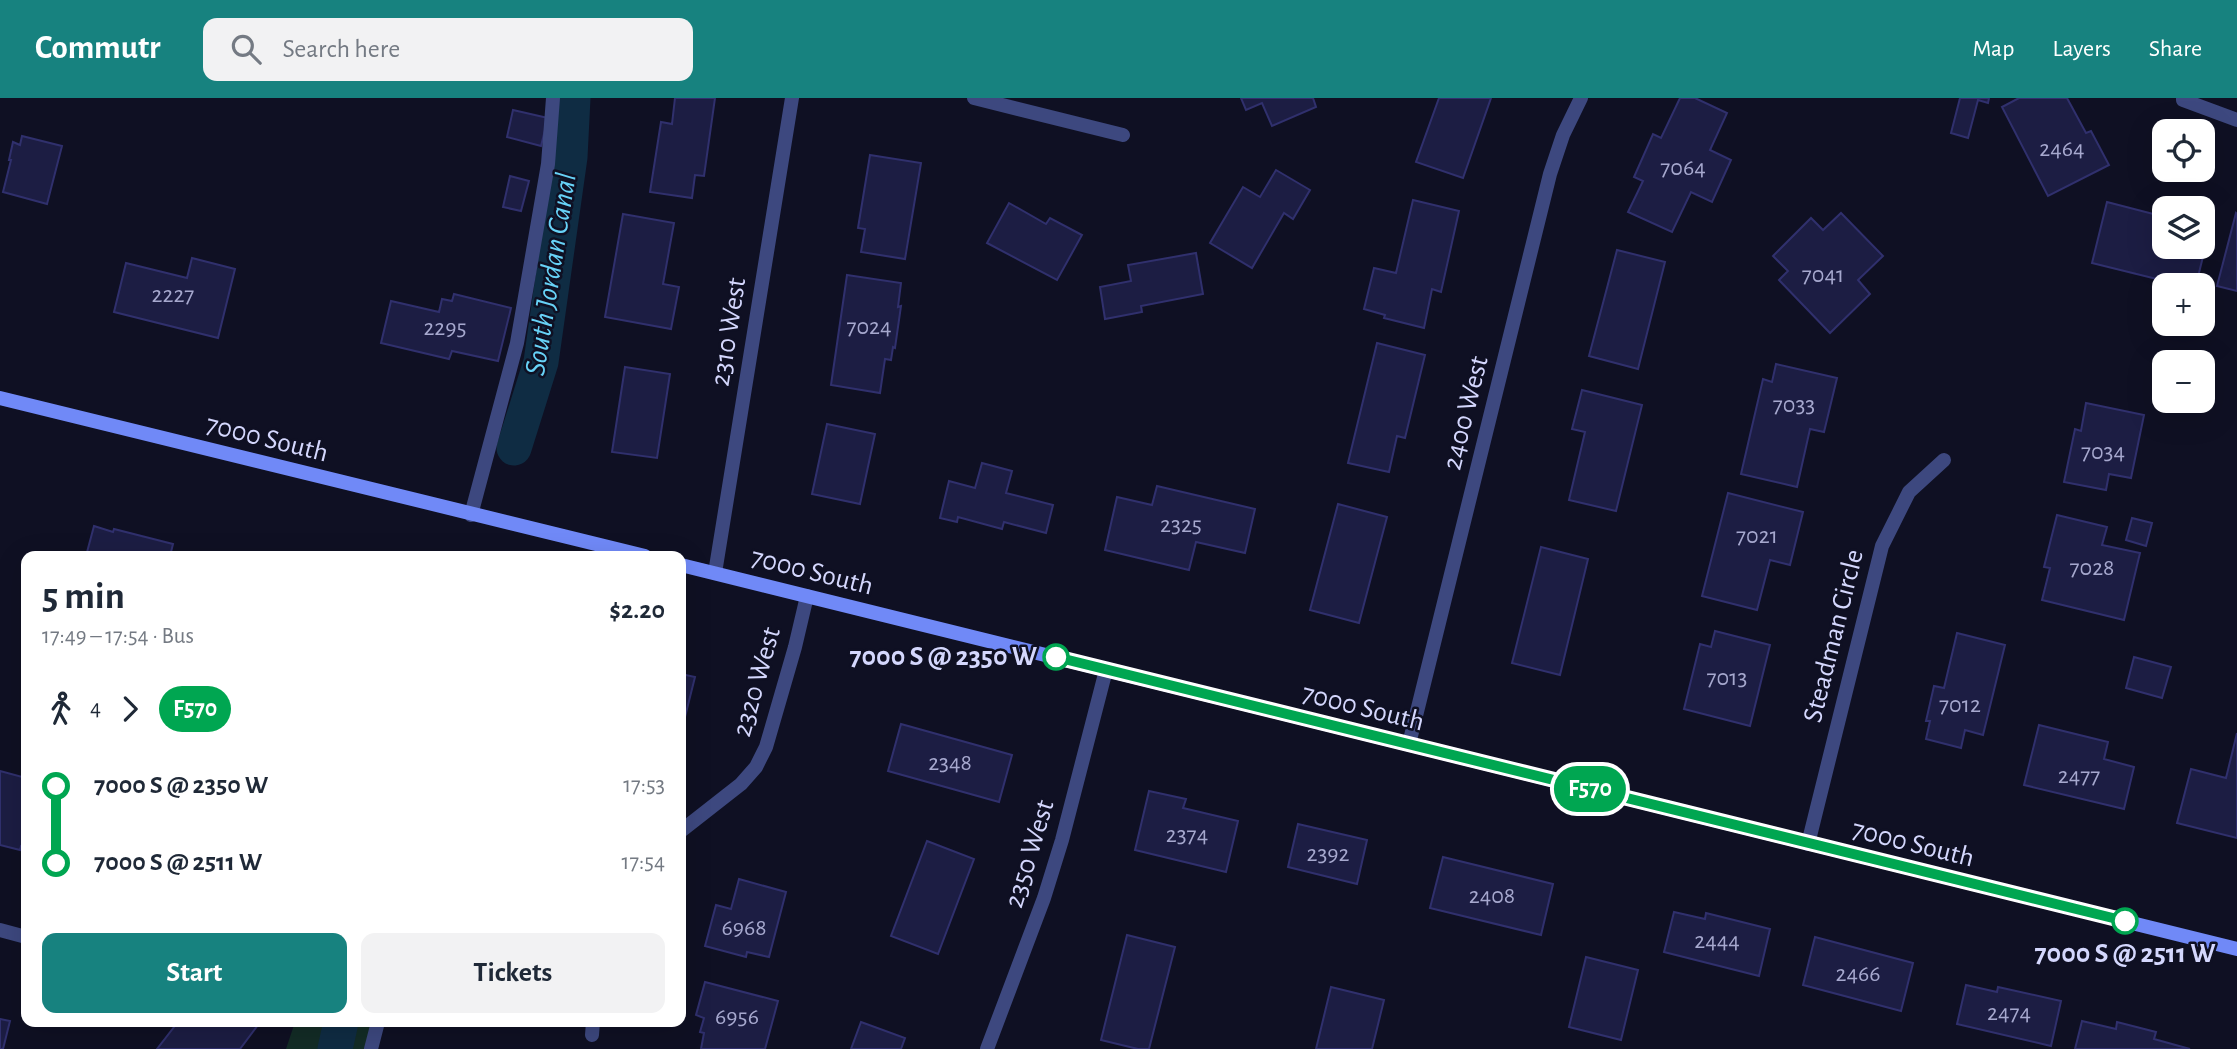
<!DOCTYPE html>
<html lang="en">
<head>
<meta charset="utf-8">
<style>
  body { margin:0; font-family:"Alegreya Sans",sans-serif; background:#f2f2f3; color:#1f2937; height:100vh; display:flex; flex-direction:column; font-size:26px; white-space:nowrap }
  * { box-sizing:border-box; margin:0 }
  p { font-size:23px; color:#747a83 }
  .icon { flex:none; width:38px; height:38px; fill:none; stroke:currentColor; stroke-width:2; stroke-linecap:round; stroke-linejoin:round }
  .map { position:relative; flex:1; overflow:hidden }
  .side { position:absolute; left:21px; top:453px; width:665px; height:476px; display:flex; flex-direction:column; background:#fff; border-radius:14px; box-shadow:0 7px 28px #0002 }
  .side>* { flex:none }
  .badge { padding:0 14px; border-radius:23px; font-size:24px; line-height:46px }
  .tools { position:absolute; left:2152px; top:21px; display:grid; gap:14px }
  .tools a { display:grid; place-items:center; width:63px; height:63px; border-radius:14px; background:#fff; box-shadow:0 7px 28px #0002; font-size:35px }
  .map>.badge { position:absolute; translate:-50% -50%; box-shadow:0 0 0 4px #fff }
  .legs { display:flex; align-items:center; gap:10px; height:77px; padding:0 21px; font-size:23px }
  .legs p { margin-inline-start:auto }
  .headline { display:flex; align-items:center; justify-content:space-between; height:119px; padding:0 21px }
  h1 { font-size:38px; font-weight:700; line-height:52px }
  .button { display:flex; gap:14px; margin-top:auto; padding:14px 21px }
  .button a { flex:1; height:80px; border-radius:14px; background:#17827f; color:#fff; font-size:28px; font-weight:700; line-height:80px; text-align:center }
  .button a+a { background:#f2f2f3; color:#1f2937 }
  ul { padding:0 21px; list-style:none }
  li { display:flex; align-items:center; gap:24px; height:77px; font-size:26px }
  li i { display:grid; place-items:center; width:10px; height:100%; margin:0 9px; background:currentColor }
  li i::after { content:''; width:18px; height:18px; margin:-9px; border:5px solid; border-radius:50%; background:#fff }
  li p { margin-inline-start:auto }
  li:first-child i { background:linear-gradient(#0000 50%,currentColor 0) }
  li:last-child i { background:linear-gradient(currentColor 50%,#0000 0) }
  header { display:flex; align-items:center; gap:42px; box-sizing:border-box; height:98px; padding:0 35px; background:#17827f; color:#fff }
  header strong { font-size:33px }
  nav { display:flex; gap:38px; margin-inline-start:auto; font-size:24px }
  .search { width:490px; height:63px; background:#f2f2f3; display:flex; align-items:center; gap:18px; box-sizing:border-box; padding:0 24px; border-radius:14px; color:#747a83; font-size:26px }
  .map>svg:first-child { display:block }
</style>
</head>
<body>
<header>
<strong>Commutr</strong>
<div class="search"><svg class="icon" aria-label="search" viewBox="0 0 24 24"><circle cx="10" cy="10" r="6"/><path d="M15 15l6 6"/></svg>Search here</div>
<nav><a>Map</a><a>Layers</a><a>Share</a></nav>
</header>
<div class="map">
<svg width="2237" height="951" viewBox="0 0 2237 951">
  <rect width="100%" height="100%" fill="#0f1023"/>
  <!-- green -->
  <polygon fill="#132c26" points="295,924 373,924 366,951 286,951"/>
  <g fill="none" stroke-linecap="round" stroke-linejoin="round">
    <!-- canal -->
    <g stroke="#0f2c43" stroke-width="35">
      <polyline points="514,350 541,264 570,59 573,0"/>
      <polyline points="335,951 341,924"/>
    </g>
  </g>
  <!-- building -->
  <g fill="#1c1d43" stroke="#30306d" stroke-width="2">
    <polygon points="675,0 715,0 704,78 695,77 692,100 650,94 661,24 672,26"/>
    <polygon points="1241,0 1313,0 1316,9 1272,28 1262,5 1246,12"/>
    <polygon points="1439,0 1491,0 1463,80 1416,64"/>
    <polygon points="1680,0 1695,0 1727,15 1710,52 1731,62 1712,104 1691,94 1672,134 1628,114 1643,83 1634,79 1653,36 1661,40"/>
    <polygon points="1960,0 1989,0 1988,5 1978,2 1968,40 1951,35"/>
    <polygon points="2019,0 2067,0 2086,35 2091,33 2109,67 2048,98 2002,9"/>
    <polygon points="513,12 548,20 541,48 507,39"/>
    <polygon points="22,38 62,48 47,106 3,94 11,62 9,62 13,44 20,47"/>
    <polygon points="870,57 921,65 905,161 861,154 865,131 858,130"/>
    <polygon points="1276,72 1310,92 1293,121 1284,115 1252,170 1210,145 1243,89 1260,99"/>
    <polygon points="510,78 529,83 521,113 503,109"/>
    <polygon points="1413,102 1459,113 1441,194 1432,191 1424,230 1384,220 1385,217 1364,211 1374,170 1396,175"/>
    <polygon points="2107,104 2165,119 2165,149 2203,149 2203,120 2212,122 2196,187 2181,187 2092,165"/>
    <polygon points="1009,105 1046,126 1050,120 1082,137 1057,182 987,145"/>
    <polygon points="1841,115 1883,158 1858,182 1870,196 1830,235 1779,182 1788,173 1773,158 1811,120 1823,132"/>
    <polygon points="2236,115 2237,116 2237,193 2217,188"/>
    <polygon points="623,116 674,125 663,186 679,189 671,231 605,219"/>
    <polygon points="1617,152 1665,164 1638,271 1589,258"/>
    <polygon points="1196,155 1203,196 1141,208 1142,214 1105,221 1100,189 1131,183 1128,167"/>
    <polygon points="192,160 235,171 218,240 114,214 126,165 187,180"/>
    <polygon points="847,177 901,185 898,209 901,208 895,250 893,249 891,262 885,261 880,295 831,287"/>
    <polygon points="454,196 511,210 498,263 452,253 449,261 381,245 391,203 439,214 442,201 452,203"/>
    <polygon points="1377,245 1425,257 1405,340 1397,338 1389,374 1348,365"/>
    <polygon points="2162,259 2180,264 2165,264 2165,292 2155,289"/>
    <polygon points="1776,266 1837,280 1824,334 1810,331 1797,389 1741,376 1763,281 1772,284"/>
    <polygon points="625,269 670,276 657,360 612,354"/>
    <polygon points="1582,292 1642,307 1616,413 1569,402 1585,334 1572,331"/>
    <polygon points="2086,305 2144,317 2131,380 2109,376 2106,392 2064,384 2075,331 2081,333"/>
    <polygon points="827,326 875,336 860,406 812,396"/>
    <polygon points="982,365 1012,373 1006,395 1053,407 1046,435 1004,424 1002,431 958,419 957,424 940,420 949,383 975,390"/>
    <polygon points="1157,388 1255,411 1245,455 1196,444 1189,472 1105,452 1117,399 1152,407"/>
    <polygon points="1728,395 1803,414 1790,467 1770,462 1757,512 1702,498"/>
    <polygon points="1338,406 1387,419 1359,525 1310,512"/>
    <polygon points="2057,417 2107,429 2102,447 2140,455 2124,522 2042,502 2050,470 2044,469"/>
    <polygon points="2132,420 2152,425 2146,448 2126,442"/>
    <polygon points="94,428 113,434 114,431 173,446 170,458 86,458"/>
    <polygon points="1541,449 1588,461 1560,577 1512,565"/>
    <polygon points="1715,533 1770,547 1750,628 1684,611 1700,546 1711,549"/>
    <polygon points="1957,535 2005,547 1983,637 1965,632 1961,650 1926,641 1930,623 1926,623 1934,588 1944,590"/>
    <polygon points="2134,559 2171,569 2162,600 2126,590"/>
    <polygon points="681,576 695,579 681,635"/>
    <polygon points="901,626 1012,657 999,704 888,673"/>
    <polygon points="2039,627 2108,644 2104,661 2134,669 2124,711 2024,687"/>
    <polygon points="2237,635 2237,740 2177,725 2191,671 2226,680"/>
    <polygon points="0,673 26,680 26,750 21,748 20,752 0,747"/>
    <polygon points="1149,693 1186,701 1183,710 1238,723 1226,774 1135,752"/>
    <polygon points="1298,726 1367,742 1357,786 1288,769"/>
    <polygon points="927,743 974,761 938,856 891,838"/>
    <polygon points="1443,759 1553,786 1541,837 1430,810"/>
    <polygon points="739,781 786,794 769,859 747,854 746,859 705,848 716,807 731,811"/>
    <polygon points="1674,814 1705,821 1706,815 1770,831 1759,878 1664,854"/>
    <polygon points="1127,837 1175,849 1149,951 1138,951 1101,942"/>
    <polygon points="1815,839 1913,865 1901,913 1803,887"/>
    <polygon points="1586,859 1638,872 1621,942 1569,929"/>
    <polygon points="705,884 778,903 765,951 701,951 704,935 700,934 704,920 696,917"/>
    <polygon points="1966,887 1997,894 1998,889 2061,903 2051,948 1957,926"/>
    <polygon points="1331,889 1384,902 1372,951 1316,951"/>
    <polygon points="0,921 10,923 3,951 0,951"/>
    <polygon points="2082,923 2116,931 2117,924 2156,934 2154,941 2190,951 2075,951"/>
    <polygon points="178,924 254,924 258,927 240,951 157,951"/>
    <polygon points="861,924 905,940 901,951 851,951"/>
  </g>
  <g fill="none" stroke-linecap="round" stroke-linejoin="round">
    <!-- lane -->
    <g stroke="#3d487f" stroke-width="14">
      <polyline points="471,417 517,245 548,66 553,0"/>
      <polyline points="371,951 378,924"/>
    </g>
    <!-- street -->
    <g stroke="#3d487f" stroke-width="14">
      <polyline points="974,0 1123,37"/>
      <polyline points="2183,0 2183,2 2237,22"/>
      <polyline points="715,475 792,0"/>
      <polyline points="1409,646 1550,76 1563,37 1581,0"/>
      <polyline points="681,733 741,686 756,669 766,649 795,549 807,498"/>
      <polyline points="1808,746 1882,448 1909,394 1944,362"/>
      <polyline points="0,832 26,839"/>
      <polyline points="592,937 593,924"/>
      <polyline points="987,951 1044,800 1062,742 1106,572"/>
    </g>
    <!-- secondary -->
    <g stroke="#7089f7" stroke-width="14">
      <polyline points="0,300 645,458"/>
      <polyline points="681,467 2237,851"/>
    </g>
  </g>
  <g fill="none" stroke-linecap="round" stroke-linejoin="round">
    <defs>
      <polyline id="line-1" points="1056,559 2125,823"/>
    </defs>
    <!-- line-1 casing -->
    <use href="#line-1" stroke="#fff" stroke-width="16"/>
    <!-- line-1 -->
    <use href="#line-1" stroke="#00a651" stroke-width="10"/>
  </g>
  <!-- markers -->
  <g fill="#fff" stroke="#00a651" stroke-width="3.5">
    <circle cx="1056" cy="559" r="12"/>
    <circle cx="2125" cy="823" r="12"/>
  </g>
  <g text-anchor="middle" dominant-baseline="central" stroke-width="5" stroke-linejoin="round" paint-order="stroke">
    <!-- number labels -->
    <g font-size="24" fill="#a6a8ce">
      <text x="2062" y="51">2464</text>
      <text x="1683" y="70">7064</text>
      <text x="1823" y="177">7041</text>
      <text x="173" y="197">2227</text>
      <text x="869" y="229">7024</text>
      <text x="445" y="230">2295</text>
      <text x="1794" y="307">7033</text>
      <text x="2103" y="354">7034</text>
      <text x="1181" y="427">2325</text>
      <text x="1757" y="438">7021</text>
      <text x="2092" y="470">7028</text>
      <text x="1727" y="580">7013</text>
      <text x="1960" y="607">7012</text>
      <text x="950" y="665">2348</text>
      <text x="2079" y="678">2477</text>
      <text x="1187" y="737">2374</text>
      <text x="1328" y="756">2392</text>
      <text x="1492" y="798">2408</text>
      <text x="744" y="830">6968</text>
      <text x="1717" y="843">2444</text>
      <text x="1858" y="876">2466</text>
      <text x="2009" y="915">2474</text>
      <text x="737" y="919">6956</text>
    </g>
    <!-- street labels -->
    <g font-size="28" fill="#d4d7fd" stroke="#0f1023">
      <text transform="translate(729 234) rotate(-81)">2310 West</text>
      <text transform="translate(1466 315) rotate(-76)">2400 West</text>
      <text transform="translate(267 341) rotate(14)">7000 South</text>
      <text transform="translate(812 474) rotate(14)">7000 South</text>
      <text transform="translate(1834 538) rotate(-76)">Steadman Circle</text>
      <text transform="translate(757 584) rotate(-74)">2320 West</text>
      <text transform="translate(1363 610) rotate(14)">7000 South</text>
      <text transform="translate(1913 746) rotate(14)">7000 South</text>
      <text transform="translate(1030 756) rotate(-73)">2350 West</text>
    </g>
    <!-- stop labels -->
    <g font-size="28" font-weight="bold" fill="#d4d7fd" stroke="#0f1023" text-anchor="end">
      <text x="1037" y="559">7000 S @ 2350 W</text>
      <text x="2125" y="856" text-anchor="middle">7000 S @ 2511 W</text>
    </g>
    <!-- water labels -->
    <g font-size="30" font-style="italic" fill="#67d2f7" stroke="#0f1023">
      <text transform="translate(551 176) rotate(-81)">South Jordan Canal</text>
    </g>
  </g>
</svg>
<div class="tools">
<a><svg class="icon" aria-label="locate" viewBox="0 0 24 24"><circle cx="12" cy="12" r="6"/><path d="M12 2v4M12 18v4M2 12h4M18 12h4"/></svg></a>
<a><svg class="icon" aria-label="layers" viewBox="0 0 24 24"><path d="M12 4l9 5-9 5-9-5zM3 14l9 5 9-5"/></svg></a>
<a>+</a>
<a>−</a>
</div>
<b class="badge" style="left:1590px;top:691px;background:#00a651;color:#fff">F570</b>
<section class="side">
<div class="headline"><div><h1>5 min</h1><p>17:49 – 17:54 · Bus</p></div><b>$2.20</b></div>
<div class="legs"><svg class="icon" aria-label="walk" viewBox="0 0 24 24"><circle cx="13" cy="4" r="2"/><path d="M13 8l-2 6 4 7M11 14l-3 7M7 12l3-4h3l4 4"/></svg>4<svg class="icon" aria-label="forward" viewBox="0 0 24 24"><path d="M9 5l7 7-7 7"/></svg><b class="badge" style="background:#00a651;color:#fff">F570</b></div>
<ul>
<li><i style="color:#00a651"></i><b>7000 S @ 2350 W</b><p>17:53</p></li>
<li><i style="color:#00a651"></i><b>7000 S @ 2511 W</b><p>17:54</p></li>
</ul>
<div class="button"><a>Start</a><a>Tickets</a></div>
</section>
</div>
</body>
</html>
